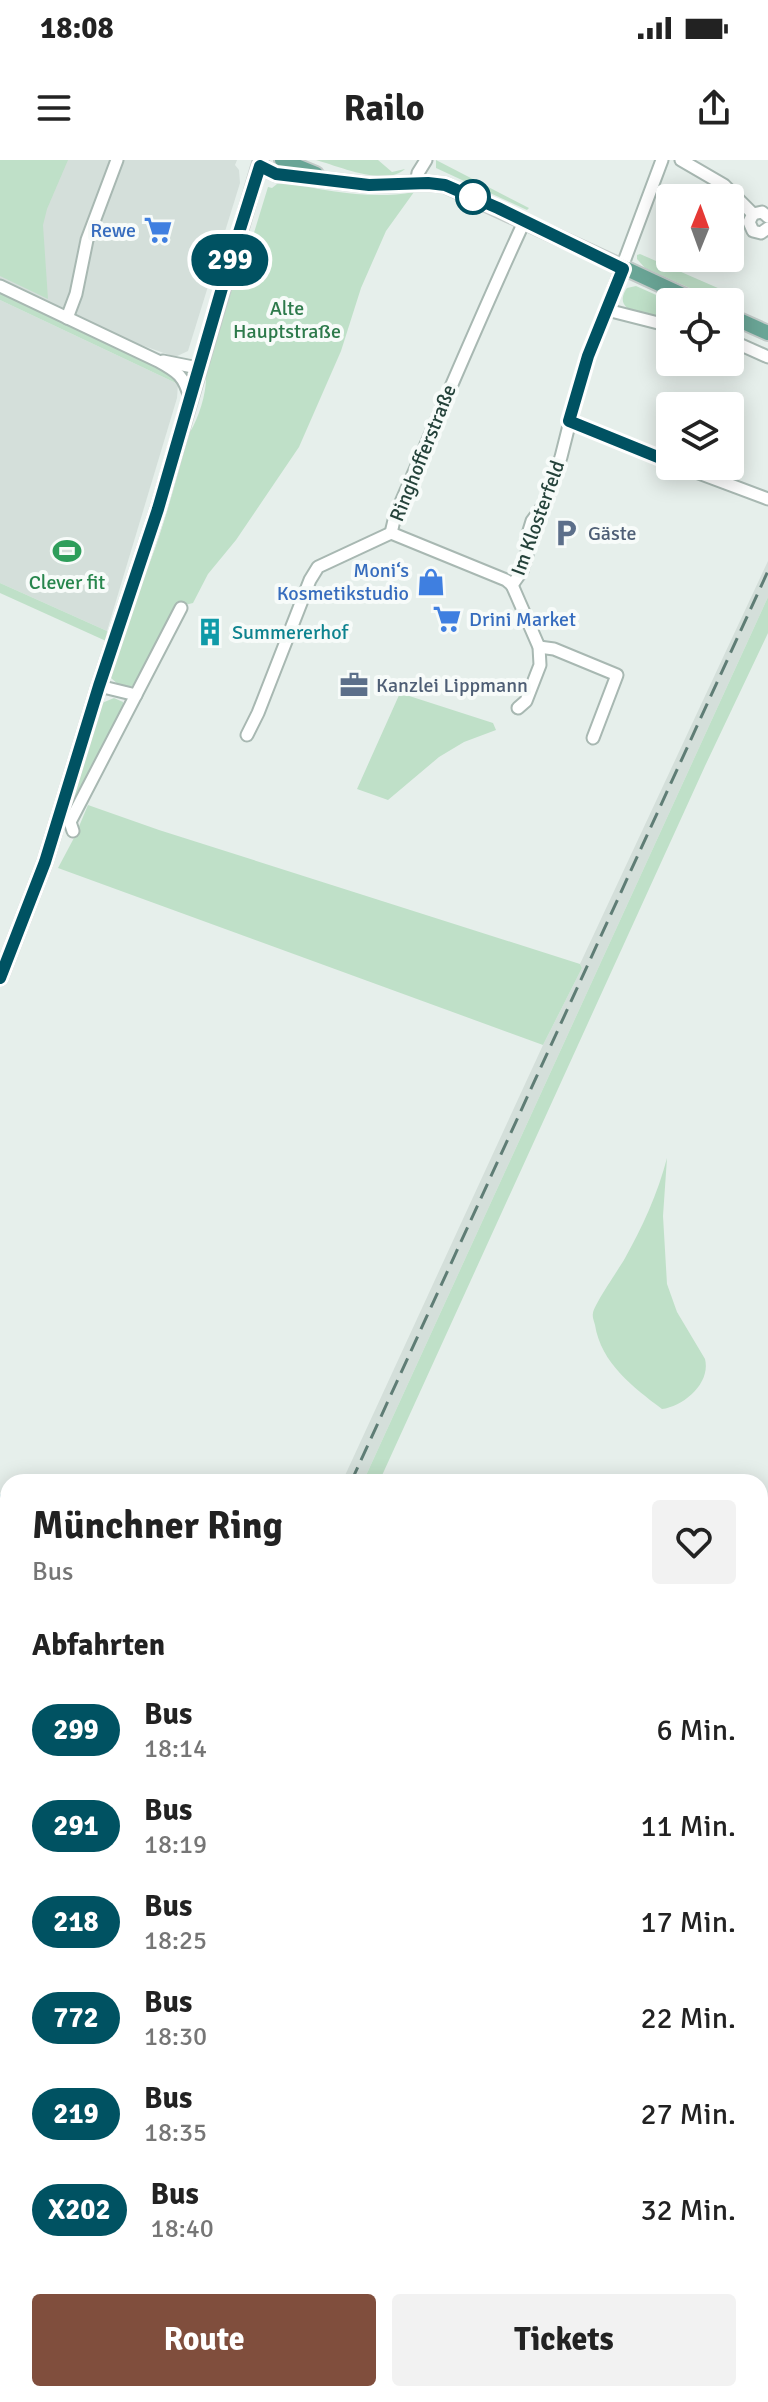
<!DOCTYPE html>
<html lang="de">
<head>
<meta charset="utf-8">
<style>
  body { margin:0; font-family:Signika,sans-serif; background:#f2f2f2; color:#222; height:100vh; display:flex; flex-direction:column; font-size:30px; white-space:nowrap }
  * { box-sizing:border-box; margin:0 }
  p { font-size:26px; color:#767676 }
  .icon { flex:none; width:44px; height:44px; fill:none; stroke:currentColor; stroke-width:2; stroke-linecap:round; stroke-linejoin:round }
  .map { position:relative; flex:1; overflow:hidden }
  .side { position:absolute; left:0px; top:1314px; width:768px; height:928px; display:flex; flex-direction:column; background:#fff; border-radius:24px 24px 0 0; box-shadow:0 4px 20px #0003 }
  .side>* { flex:none }
  .badge { padding:0 16px; border-radius:26px; font-size:28px; line-height:52px }
  .needle { width:52px; rotate:1deg }
  .controls { position:absolute; left:656px; top:24px; display:grid; gap:16px }
  .controls a { display:grid; place-items:center; width:88px; height:88px; border-radius:8px; background:#fff; box-shadow:0 4px 20px #0003; font-size:40px }
  .map>.badge { position:absolute; translate:-50% -50%; box-shadow:0 0 0 4px #fff }
  h2 { padding:0 32px; font-size:30px; line-height:72px }
  .round { display:grid; place-items:center; flex:none; width:84px; height:84px; border-radius:8px; background:#f2f2f2 }
  .summary { display:flex; align-items:center; justify-content:space-between; height:136px; padding:0 32px }
  h1 { font-size:38px; font-weight:700; line-height:60px }
  .button { display:flex; gap:16px; margin-top:auto; padding:16px 32px }
  .button a { flex:1; height:92px; border-radius:8px; background:#804e3d; color:#fff; font-size:32px; font-weight:700; line-height:92px; text-align:center }
  .button a+a { background:#f2f2f2; color:#222 }
  ul { padding:0; list-style:none }
  li { display:flex; align-items:center; gap:24px; height:96px; padding:0 32px }
  li div { flex:1 }
  li b { display:block; font-size:30px }
  li em { font-style:normal }
  li .badge { min-width:88px; font-weight:700; text-align:center }
  .status { display:flex; justify-content:space-between; align-items:center; height:56px; padding:0 40px; background:#fff; direction:ltr }
  .status svg { height:22px; fill:currentColor }
  header { display:flex; justify-content:space-between; align-items:center; height:104px; padding:0 32px; background:#fff; font-size:36px; font-weight:700 }
  .map>svg:first-child { display:block }
</style>
</head>
<body>
<div class="status"><b>18:08</b><svg viewBox="0 0 49 12"><path d="M0 12V9h3v3zM5 12V6h3v6zM10 12V3h3v9zM15 12V0h3v12zM26 1h20v11H26zM47 4h2v5h-2z"/></svg></div>
<header><svg class="icon" aria-label="menu" viewBox="0 0 24 24"><path d="M4 6h16M4 12h16M4 18h16"/></svg>Railo<svg class="icon" aria-label="share" viewBox="0 0 24 24"><path d="M12 15V3M7 8l5-5 5 5M5 13v7h14v-7"/></svg></header>
<div class="map">
<svg width="768" height="2242" viewBox="0 0 768 2242">
  <rect width="100%" height="100%" fill="#e6efeb"/>
  <!-- built -->
  <g fill="#d4dfda">
    <polygon points="0,0 237,0 235,5 239,10 240,23 188,191 175,197 130,181 0,119"/>
    <polygon points="0,140 178,224 177,238 107,471 0,423"/>
    <polygon points="768,401 768,437 363,1322 342,1322 543,885 582,808 580,804"/>
    <polygon points="0,1464 8,1465 8,2030 0,2047"/>
    <polygon points="8,2047 8,2113 0,2131 0,2065"/>
  </g>
  <!-- green -->
  <g fill="#bfe0c8">
    <polygon points="0,0 68,0 47,49 43,65 48,139 0,116"/>
    <path d="M316,0H378L392,12L405,9C386,27 338,6 316,0Z"/>
    <polygon points="436,0 529,48 527,50 436,8"/>
    <path d="M287,23C330,31 371,40 414,32L386,71L361,128L341,191L299,287L236,380L208,414L193,443L177,447L140,519L132,526L121,527L111,518C108,484 137,434 150,402C166,360 177,315 190,272C199,257 207,232 206,214L232,129L253,76L268,27L272,28L277,24Z"/>
    <polygon points="640,94 743,139 739,150 730,146 730,142 721,142 645,108 637,99 637,95"/>
    <path d="M636,126L672,142H670V161C653,156 609,154 627,128Z"/>
    <polygon points="0,133 169,211 178,224 0,140"/>
    <polygon points="0,423 107,471 106,481 0,433"/>
    <polygon points="768,437 768,473 705,606 379,1322 363,1322"/>
    <polygon points="400,533 493,563 496,570 464,582 439,597 388,640 357,629"/>
    <polygon points="114,538 123,542 124,550 72,652 68,649 95,558 102,543"/>
    <polygon points="88,645 159,670 580,804 582,808 543,885 58,708 75,676"/>
    <path d="M667,998L663,1056L667,1124L677,1152L705,1199C711,1223 684,1246 662,1249C633,1227 601,1203 595,1165C594,1161 592,1157 593,1153C594,1145 618,1110 624,1100C642,1068 658,1033 667,998Z"/>
    <polygon points="768,1395 768,2242 324,2242 317,2234 760,2234 760,1399"/>
  </g>
  <g fill="none" stroke-linecap="round" stroke-linejoin="round">
    <!-- stream -->
    <g stroke="#8ec9d4" stroke-width="3">
      <polyline points="0,1336 8,1339"/>
      <polyline points="760,1851 768,1854"/>
      <polyline points="146,2242 148,2234"/>
    </g>
    <defs>
      <g id="minor">
        <polyline points="681,0 724,25 753,54 762,52 768,57"/>
        <polyline points="416,23 418,13 426,0"/>
        <polyline points="753,54 749,62 753,71 761,73 768,68"/>
        <path d="M0,126L158,201C178,212 184,216 190,238"/>
        <polyline points="607,150 670,166"/>
        <polyline points="67,158 76,134 87,80 117,0"/>
        <polyline points="730,180 768,197"/>
        <polyline points="163,201 198,208"/>
        <polyline points="569,261 670,302"/>
        <polyline points="680,306 768,339"/>
        <path d="M391,373L395,356C438,258 479,159 524,62"/>
        <polyline points="391,373 506,420 512,425"/>
        <polyline points="512,425 522,411 527,395 528,374 532,361 546,342 561,297 582,214 662,0"/>
        <polyline points="512,425 539,487 540,505 526,541 518,548"/>
        <polyline points="539,487 554,489 617,515 593,578"/>
        <polyline points="99,526 136,535"/>
        <polyline points="247,575 258,553 310,420 318,407 391,373"/>
        <polyline points="73,671 70,662 181,448"/>
        <polyline points="0,1344 8,1347"/>
        <polyline points="0,1458 8,1459"/>
        <polyline points="0,2144 8,2127"/>
        <polyline points="760,2217 768,2201"/>
        <polyline points="194,2242 195,2234"/>
        <polyline points="748,2242 751,2234"/>
      </g>
      <g id="major">
        <polyline points="282,0 316,14"/>
        <polyline points="260,6 276,14 369,25 428,23 445,25 698,142"/>
        <polyline points="730,156 768,173"/>
        <polyline points="0,818 45,702 99,526 158,349 261,0"/>
      </g>
    </defs>
    <!-- minor casing -->
    <use href="#minor" stroke="#a8b8b2" stroke-width="15"/>
    <!-- major casing -->
    <use href="#major" stroke="#c2cac8" stroke-width="18"/>
    <!-- minor -->
    <use href="#minor" stroke="#fff" stroke-width="11"/>
    <!-- major -->
    <use href="#major" stroke="#6aa596" stroke-width="14"/>
    <!-- rail -->
    <g stroke="#5f7d75" stroke-width="3" stroke-dasharray="16 8" stroke-linecap="butt">
      <polyline points="351,1322 768,411"/>
      <polyline points="0,2075 8,2058"/>
      <polyline points="0,2120 8,2103"/>
    </g>
  </g>
  <g fill="none" stroke-linecap="round" stroke-linejoin="round">
    <defs>
      <polyline id="line" points="0,818 45,702 99,526 158,349 229,104 260,6 276,14 369,25 428,23 445,25 498,48 623,109 588,196 569,261 670,302"/>
    </defs>
    <!-- line casing -->
    <use href="#line" stroke="#fff" stroke-width="18"/>
    <!-- line -->
    <use href="#line" stroke="#005262" stroke-width="12"/>
  </g>
  <!-- icons -->
  <defs>
    <symbol id="supermarket-bare" viewBox="-9 -9 18 18"><path d="M-6-5.5h2.5l.6 2H6L4.5 2H-2.5L-4.4-4H-6ZM-1.5 3.2a1.3 1.3 0 1 0 .1 0ZM3 3.2a1.3 1.3 0 1 0 .1 0Z" fill="#3f7fe0" stroke="#f7fbf9" stroke-width="2.5" paint-order="stroke"/></symbol>
    <symbol id="parking-bare" viewBox="-9 -9 18 18"><path d="M-3.5-5.5H1a3.5 3.5 0 0 1 0 7H-1V5.5H-3.5ZM-1-3.4V-.6H.8a1.4 1.4 0 0 0 0-2.8Z" fill="#5c6f8a" stroke="#f7fbf9" stroke-width="2.5" paint-order="stroke"/></symbol>
    <symbol id="stadium-bare" viewBox="-9 -9 18 18"><path d="M0-5a6.5 5 0 1 0 0 10a6.5 5 0 1 0 0-10ZM-3.5-1.8h7v3.6h-7Z" fill="#2e9e5b" stroke="#f7fbf9" stroke-width="2.5" paint-order="stroke"/></symbol>
    <symbol id="shop-bare" viewBox="-9 -9 18 18"><path d="M-5-2.5h2.3a2.7 3.5 0 0 1 5.4 0H5L5.5 6h-11ZM-1.5-2.5h3a1.5 2.3 0 0 0-3 0Z" fill="#3f7fe0" stroke="#f7fbf9" stroke-width="2.5" paint-order="stroke"/></symbol>
    <symbol id="building-bare" viewBox="-9 -9 18 18"><path d="M-4-6H4V6H1V3H-1V6H-4ZM-2.5-4.3h1.7v1.8h-1.7ZM.8-4.3h1.7v1.8H.8ZM-2.5-1h1.7V.8h-1.7ZM.8-1h1.7V.8H.8Z" fill="#0f9aa8" stroke="#f7fbf9" stroke-width="2.5" paint-order="stroke"/></symbol>
    <symbol id="office-bare" viewBox="-9 -9 18 18"><path d="M-6-3h4V-5.5h4V-3h4V5H-6ZM-1-4.5V-3h2v-1.5ZM-6 0V1H6V0Z" fill="#5c6f8a" stroke="#f7fbf9" stroke-width="2.5" paint-order="stroke"/></symbol>
  </defs>
  <g fill-rule="evenodd">
    <use href="#supermarket-bare" x="138" y="50" width="40" height="40"/>
    <use href="#parking-bare" x="546" y="353" width="40" height="40"/>
    <use href="#stadium-bare" x="47" y="371" width="40" height="40"/>
    <use href="#shop-bare" x="411" y="402" width="40" height="40"/>
    <use href="#supermarket-bare" x="427" y="439" width="40" height="40"/>
    <use href="#building-bare" x="190" y="452" width="40" height="40"/>
    <use href="#office-bare" x="334" y="505" width="40" height="40"/>
  </g>
  <!-- markers -->
  <circle fill="#fff" stroke="#005262" stroke-width="4" cx="473" cy="37" r="16"/>
  <g text-anchor="middle" dominant-baseline="central" stroke-width="8" stroke-linejoin="round" paint-order="stroke">
    <!-- shop labels -->
    <g font-size="20" fill="#366cbe" stroke="#f7fbf9" text-anchor="end">
      <text x="136" y="70">Rewe</text>
      <text x="409" y="410">Moni‘s<tspan x="409" dy="23">Kosmetikstudio</tspan></text>
      <text x="469" y="459" text-anchor="start">Drini Market</text>
    </g>
    <!-- park labels -->
    <g font-size="20" fill="#2d7a4b" stroke="#f7fbf9">
      <text x="287" y="148">Alte<tspan x="287" dy="23">Hauptstraße</tspan></text>
    </g>
    <!-- street labels -->
    <g font-size="20" fill="#24423a" stroke="#f7fbf9">
      <text transform="translate(423 293) rotate(-68)">Ringhofferstraße</text>
      <text transform="translate(538 358) rotate(-70)">Im Klosterfeld</text>
    </g>
    <!-- service labels -->
    <g font-size="20" fill="#4e5e75" stroke="#f7fbf9" text-anchor="start">
      <text x="588" y="373">Gäste</text>
      <text x="376" y="525">Kanzlei Lippmann</text>
    </g>
    <!-- leisure labels -->
    <g font-size="20" fill="#27864d" stroke="#f7fbf9">
      <text x="67" y="422">Clever fit</text>
    </g>
    <!-- culture labels -->
    <g font-size="20" fill="#0d838f" stroke="#f7fbf9" text-anchor="start">
      <text x="232" y="472">Summererhof</text>
    </g>
  </g>
</svg>
<div class="controls">
<a><svg class="needle" viewBox="-14 -14 28 28"><path d="M0-13l5 13h-10z" fill="#e53935"/><path d="M0 13l5-13h-10z" fill="#767676"/></svg></a>
<a><svg class="icon" aria-label="locate" viewBox="0 0 24 24"><circle cx="12" cy="12" r="6"/><path d="M12 2v4M12 18v4M2 12h4M18 12h4"/></svg></a>
<a><svg class="icon" aria-label="layers" viewBox="0 0 24 24"><path d="M12 4l9 5-9 5-9-5zM3 14l9 5 9-5"/></svg></a>
</div>
<b class="badge" style="left:230px;top:100px;background:#005262;color:#fff">299</b>
<section class="side">
<div class="summary"><div><h1>Münchner Ring</h1><p>Bus</p></div><a class="round"><svg class="icon" aria-label="heart" viewBox="0 0 24 24"><path d="M12 20l-8-8c-3-5 5-10 8-4 3-6 11-1 8 4z"/></svg></a></div>
<h2>Abfahrten</h2>
<ul>
<li><span class="badge" style="background:#005262;color:#fff">299</span><div><b>Bus</b><p>18:14</p></div><em>6 Min.</em></li>
<li><span class="badge" style="background:#005262;color:#fff">291</span><div><b>Bus</b><p>18:19</p></div><em>11 Min.</em></li>
<li><span class="badge" style="background:#005262;color:#fff">218</span><div><b>Bus</b><p>18:25</p></div><em>17 Min.</em></li>
<li><span class="badge" style="background:#005262;color:#fff">772</span><div><b>Bus</b><p>18:30</p></div><em>22 Min.</em></li>
<li><span class="badge" style="background:#005262;color:#fff">219</span><div><b>Bus</b><p>18:35</p></div><em>27 Min.</em></li>
<li><span class="badge" style="background:#005262;color:#fff">X202</span><div><b>Bus</b><p>18:40</p></div><em>32 Min.</em></li>
</ul>
<div class="button"><a>Route</a><a>Tickets</a></div>
</section>
</div>
</body>
</html>
